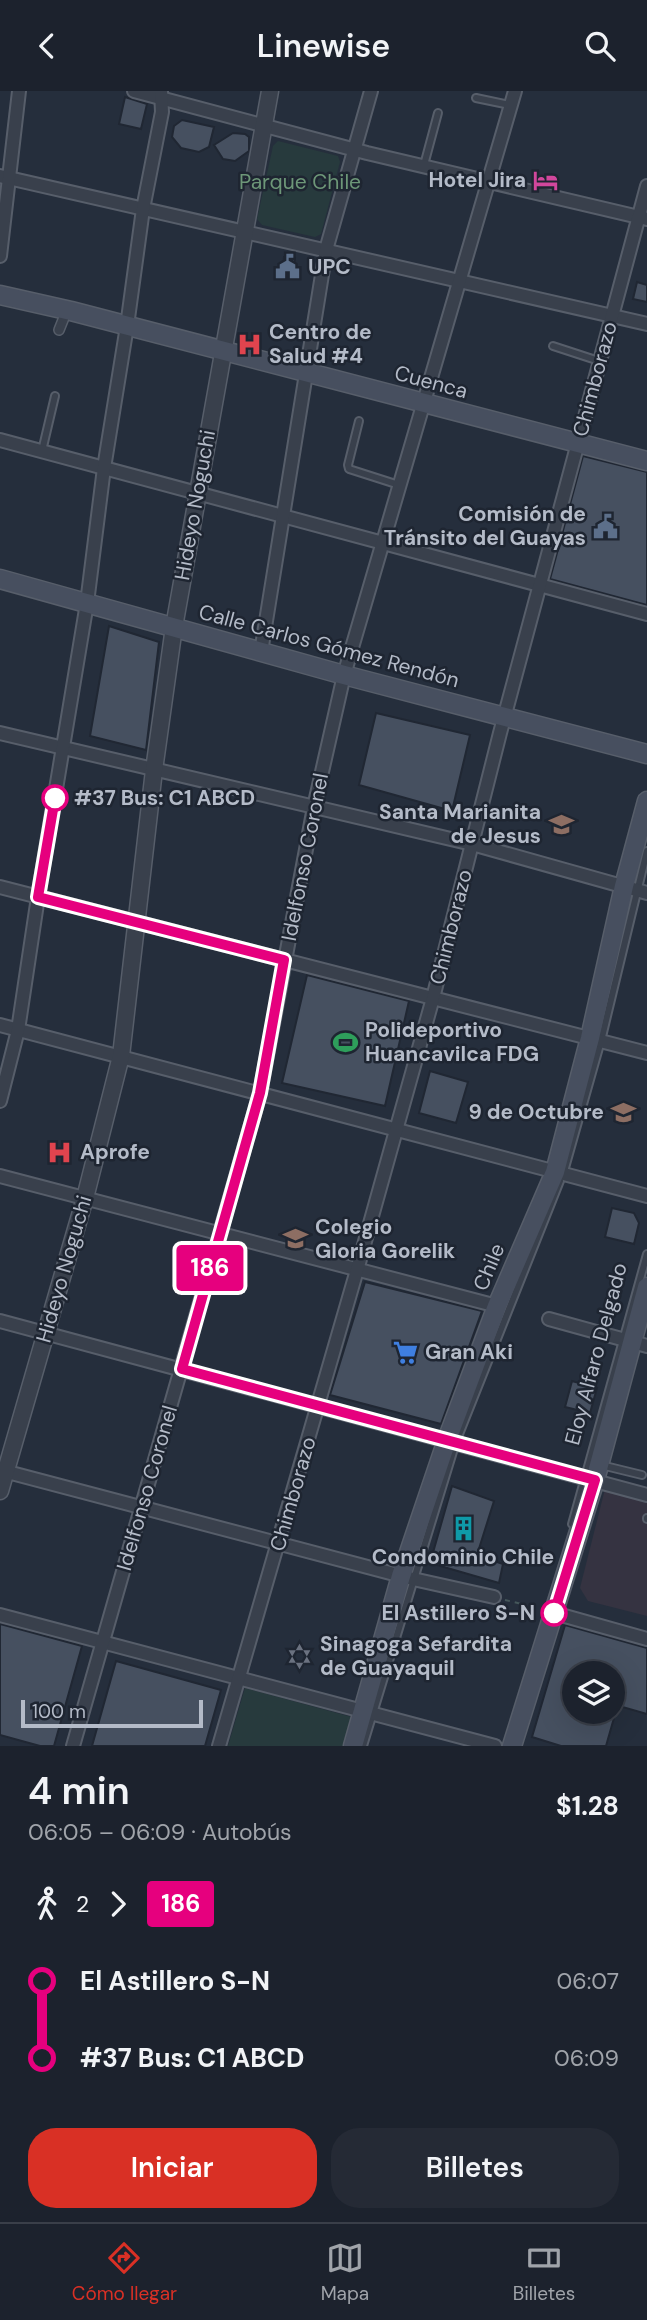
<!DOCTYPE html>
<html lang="es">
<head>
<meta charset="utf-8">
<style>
  body { margin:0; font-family:"DM Sans",sans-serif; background:#252a35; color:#f1f3f6; height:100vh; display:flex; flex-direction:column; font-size:26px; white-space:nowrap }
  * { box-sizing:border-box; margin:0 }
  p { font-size:23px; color:#a0a4aa }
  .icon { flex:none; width:38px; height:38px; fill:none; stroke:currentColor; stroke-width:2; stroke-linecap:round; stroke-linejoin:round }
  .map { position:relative; height:1655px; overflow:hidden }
  .drawer { display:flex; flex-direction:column; background:#1c222d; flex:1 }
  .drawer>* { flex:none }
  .badge { padding:0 14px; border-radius:5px; font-size:24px; line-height:46px }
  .controls { position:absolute; left:562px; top:1570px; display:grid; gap:14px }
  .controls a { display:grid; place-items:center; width:63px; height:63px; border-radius:50%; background:#1c222d; box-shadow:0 7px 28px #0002,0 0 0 2px #3a3f49; font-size:35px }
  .scale { position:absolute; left:21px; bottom:18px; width:182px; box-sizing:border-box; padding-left:7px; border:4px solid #b4bbc8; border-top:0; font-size:19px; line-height:24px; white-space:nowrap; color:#b4bbc8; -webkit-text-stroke:5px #1e2531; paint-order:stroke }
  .map>.badge { position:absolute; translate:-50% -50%; box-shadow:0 0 0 4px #fff }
  .legs { display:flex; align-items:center; gap:10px; height:77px; padding:0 28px; font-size:23px }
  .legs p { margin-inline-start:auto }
  .head { display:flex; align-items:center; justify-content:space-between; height:119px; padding:0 28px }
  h1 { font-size:38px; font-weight:600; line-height:52px }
  .cta { display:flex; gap:14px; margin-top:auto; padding:14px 28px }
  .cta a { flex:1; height:80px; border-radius:28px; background:#d93025; color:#fff; font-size:28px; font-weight:600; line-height:80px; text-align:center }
  .cta a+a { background:#252a35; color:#f1f3f6 }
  ul { padding:0 28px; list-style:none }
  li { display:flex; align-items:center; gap:24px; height:77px; font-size:26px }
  li i { display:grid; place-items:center; width:10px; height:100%; margin:0 9px; background:currentColor }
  li i::after { content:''; width:18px; height:18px; margin:-9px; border:5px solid; border-radius:50%; background:#1c222d }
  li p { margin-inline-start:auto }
  li:first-child i { background:linear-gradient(#0000 50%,currentColor 0) }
  li:last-child i { background:linear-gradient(currentColor 50%,#0000 0) }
  header { display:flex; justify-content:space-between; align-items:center; height:91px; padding:0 28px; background:#1c222d; font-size:32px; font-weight:600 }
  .tab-bar { display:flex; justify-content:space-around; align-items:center; height:98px; border-top:2px solid #3a3f49; background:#1c222d; font-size:19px; color:#a0a4aa }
  .tab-bar a { display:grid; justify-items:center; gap:4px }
  .tab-bar .current { color:#d93025 }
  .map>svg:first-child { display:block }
</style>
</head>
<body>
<header><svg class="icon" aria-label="back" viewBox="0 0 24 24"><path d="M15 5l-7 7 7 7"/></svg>Linewise<svg class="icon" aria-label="search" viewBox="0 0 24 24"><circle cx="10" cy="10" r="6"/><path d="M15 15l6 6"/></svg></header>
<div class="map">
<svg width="647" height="1655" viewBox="0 0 647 1655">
  <rect width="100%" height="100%" fill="#252e3c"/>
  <!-- medical -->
  <polygon fill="#353341" points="605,1398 647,1409 647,1525 588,1510 580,1497"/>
  <!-- green -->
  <g fill="#273a3d">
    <polygon points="278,50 338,65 340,71 321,143 315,146 262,134 257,128 273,55"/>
    <polygon points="245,1597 359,1628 350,1655 228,1655"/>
  </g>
  <!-- building -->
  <g fill="#465060" stroke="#202733" stroke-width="2">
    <polygon points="125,6 147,13 141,38 119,33"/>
    <polygon points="182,29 214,36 209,56 199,61 181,57 172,46 174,35"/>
    <polygon points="233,42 245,43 249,46 249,60 235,70 223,68 214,54"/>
    <polygon points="284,166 295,167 293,186 282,185"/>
    <polygon points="637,191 647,194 647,211 633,208"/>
    <polygon points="583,365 647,381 647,514 550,488"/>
    <polygon points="109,535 159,551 146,659 90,645"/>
    <polygon points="376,622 470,644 452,720 359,694"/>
    <polygon points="307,884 409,910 385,1015 282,992"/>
    <polygon points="430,980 468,991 456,1032 419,1022"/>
    <polygon points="612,1117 634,1122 639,1132 634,1153 605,1146"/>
    <polygon points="365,1191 482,1220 441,1333 330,1304"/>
    <polygon points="572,1290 597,1297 590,1322 565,1316"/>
    <polygon points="452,1395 494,1410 477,1464 503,1473 499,1492 430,1472"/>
    <polygon points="0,1533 82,1555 54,1655 40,1655 0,1644"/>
    <polygon points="565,1534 647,1557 647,1623 612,1613 612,1582 574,1582 574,1620 616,1620 606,1655 561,1655 532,1646"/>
    <polygon points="116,1570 221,1599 205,1655 92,1655"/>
  </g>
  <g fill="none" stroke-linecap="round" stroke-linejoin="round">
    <defs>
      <g id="service">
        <polyline points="476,7 510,14"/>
        <polyline points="424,74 438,22"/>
        <polyline points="553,255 599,270"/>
        <polyline points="359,330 348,374 349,378 399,394"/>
        <polyline points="42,360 55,305"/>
        <polyline points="565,1077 601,950 647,760"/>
        <polyline points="601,1374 642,1384"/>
        <polyline points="647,1428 647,1427"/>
        <polyline points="572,1433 647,1163"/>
        <polyline points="363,1655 456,1351 560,1090"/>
      </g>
      <polyline id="pedestrian" points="59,239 67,219"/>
      <g id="minor">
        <polyline points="134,0 367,62 647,128"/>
        <polyline points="0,85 647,233"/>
        <polyline points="0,165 19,0"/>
        <polyline points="0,349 647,523"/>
        <polyline points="261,561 326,159 371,0"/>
        <polyline points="0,642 472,753 647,802"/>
        <polyline points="0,796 647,962"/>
        <polyline points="0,934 647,1105"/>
        <polyline points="0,1010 18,939 38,806 87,512 104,377 127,235 143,118 162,21 161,0"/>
        <polyline points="0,1085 497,1215"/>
        <polyline points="549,1228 647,1255"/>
        <polyline points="0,1230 647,1404"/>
        <polyline points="0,1379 413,1488 494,1506"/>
        <polyline points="554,1522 647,1548"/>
        <polyline points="0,1524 495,1655"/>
        <polyline points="73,1655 260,1002 314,716 344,584 515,0"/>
        <polyline points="219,1655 357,1179 433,907 500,642 647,95"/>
      </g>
      <polyline id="tertiary" points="0,1400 85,1107 121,965 154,679 174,536 270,0"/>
      <g id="secondary">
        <polyline points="0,204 71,220 647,370"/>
        <polyline points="0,488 344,584 647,663"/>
        <polyline points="353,1655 401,1485 447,1349 497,1215 555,1081 590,947 624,795 647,710"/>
        <polyline points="512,1655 595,1389 647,1196"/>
      </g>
    </defs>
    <!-- service casing -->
    <use href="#service" stroke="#575e6a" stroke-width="10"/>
    <!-- pedestrian casing -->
    <use href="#pedestrian" stroke="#575e6a" stroke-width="12"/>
    <!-- minor casing -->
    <use href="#minor" stroke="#575e6a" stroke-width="16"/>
    <!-- tertiary casing -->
    <use href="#tertiary" stroke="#575e6a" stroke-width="19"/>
    <!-- secondary casing -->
    <use href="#secondary" stroke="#575e6a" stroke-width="21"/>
    <!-- path -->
    <polyline stroke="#45575a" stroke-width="2" stroke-dasharray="5 5" stroke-linecap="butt" points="505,1509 522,1513"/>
    <!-- service -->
    <use href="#service" stroke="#39404c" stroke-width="6"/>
    <!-- pedestrian -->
    <use href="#pedestrian" stroke="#39404c" stroke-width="9"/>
    <!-- minor -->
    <use href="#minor" stroke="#39404c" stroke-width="12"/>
    <!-- tertiary -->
    <use href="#tertiary" stroke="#39404c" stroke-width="16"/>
    <!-- secondary -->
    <use href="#secondary" stroke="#474f5f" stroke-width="18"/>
  </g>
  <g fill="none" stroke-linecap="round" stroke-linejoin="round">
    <defs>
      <polyline id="line-1" points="55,707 38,806 284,869 260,1002 182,1278 595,1389 554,1522"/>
    </defs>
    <!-- line-1 casing -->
    <use href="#line-1" stroke="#fff" stroke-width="16"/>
    <!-- line-1 -->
    <use href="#line-1" stroke="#e6007e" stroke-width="10"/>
  </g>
  <!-- icons -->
  <defs>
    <symbol id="hotel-bare" viewBox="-9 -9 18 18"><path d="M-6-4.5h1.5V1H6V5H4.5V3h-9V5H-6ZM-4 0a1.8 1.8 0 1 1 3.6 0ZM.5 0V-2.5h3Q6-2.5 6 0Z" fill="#d1479c" stroke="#1e2531" stroke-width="2.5" paint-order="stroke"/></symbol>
    <symbol id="civic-bare" viewBox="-9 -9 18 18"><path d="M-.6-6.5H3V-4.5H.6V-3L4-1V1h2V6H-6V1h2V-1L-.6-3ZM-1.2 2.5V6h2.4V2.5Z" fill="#5c6f8a" stroke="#1e2531" stroke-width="2.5" paint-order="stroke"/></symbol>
    <symbol id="hospital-bare" viewBox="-9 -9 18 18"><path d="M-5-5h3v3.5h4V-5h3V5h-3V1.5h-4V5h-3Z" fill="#e0444e" stroke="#1e2531" stroke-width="2.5" paint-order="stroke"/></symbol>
    <symbol id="school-bare" viewBox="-9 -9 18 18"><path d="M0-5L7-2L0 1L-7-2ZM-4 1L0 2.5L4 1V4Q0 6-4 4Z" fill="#8d6e63" stroke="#1e2531" stroke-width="2.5" paint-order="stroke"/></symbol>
    <symbol id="stadium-bare" viewBox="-9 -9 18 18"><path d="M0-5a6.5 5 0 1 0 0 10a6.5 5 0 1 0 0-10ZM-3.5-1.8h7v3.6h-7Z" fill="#2e9e5b" stroke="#1e2531" stroke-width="2.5" paint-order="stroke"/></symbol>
    <symbol id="supermarket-bare" viewBox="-9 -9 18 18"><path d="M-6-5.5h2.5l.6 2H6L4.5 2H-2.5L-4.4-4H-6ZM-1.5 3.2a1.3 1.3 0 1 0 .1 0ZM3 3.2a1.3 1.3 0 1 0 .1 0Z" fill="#3f7fe0" stroke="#1e2531" stroke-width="2.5" paint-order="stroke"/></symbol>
    <symbol id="building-bare" viewBox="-9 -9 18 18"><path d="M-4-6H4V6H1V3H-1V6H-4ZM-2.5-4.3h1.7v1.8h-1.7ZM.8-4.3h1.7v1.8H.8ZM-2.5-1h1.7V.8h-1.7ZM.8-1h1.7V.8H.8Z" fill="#0f9aa8" stroke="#1e2531" stroke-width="2.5" paint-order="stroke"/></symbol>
    <symbol id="synagogue-bare" viewBox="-9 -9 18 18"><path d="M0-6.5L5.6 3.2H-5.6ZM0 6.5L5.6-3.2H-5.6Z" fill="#6b7280" stroke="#1e2531" stroke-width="2.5" paint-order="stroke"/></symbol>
  </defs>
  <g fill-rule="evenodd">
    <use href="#hotel-bare" x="528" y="72" width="35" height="35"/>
    <use href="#civic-bare" x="270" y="158" width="35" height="35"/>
    <use href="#hospital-bare" x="232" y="236" width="35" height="35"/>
    <use href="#civic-bare" x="588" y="418" width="35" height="35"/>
    <use href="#school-bare" x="544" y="716" width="35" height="35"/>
    <use href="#stadium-bare" x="328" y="934" width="35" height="35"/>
    <use href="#school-bare" x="606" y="1004" width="35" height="35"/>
    <use href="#hospital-bare" x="42" y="1044" width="35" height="35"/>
    <use href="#school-bare" x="278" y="1130" width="35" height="35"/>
    <use href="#supermarket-bare" x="388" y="1244" width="35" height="35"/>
    <use href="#building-bare" x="446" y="1420" width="35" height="35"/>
    <use href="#synagogue-bare" x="282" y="1548" width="35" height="35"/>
  </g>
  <!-- markers -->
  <g fill="#fff" stroke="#e6007e" stroke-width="3.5">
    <circle cx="55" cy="707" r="12"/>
    <circle cx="554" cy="1522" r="12"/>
  </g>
  <g text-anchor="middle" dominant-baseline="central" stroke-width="5" stroke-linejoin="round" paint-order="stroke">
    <!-- poi labels -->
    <g font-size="21" font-weight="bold" fill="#b4bbc8" stroke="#1e2531" text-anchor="start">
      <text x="526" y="89" text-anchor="end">Hotel Jira</text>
      <text x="308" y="176">UPC</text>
      <text x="269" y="241">Centro de<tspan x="269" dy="24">Salud #4</tspan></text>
      <text x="586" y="423" text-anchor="end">Comisión de<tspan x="586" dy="24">Tránsito del Guayas</tspan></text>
      <text x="541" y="721" text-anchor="end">Santa Marianita<tspan x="541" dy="24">de Jesus</tspan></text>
      <text x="365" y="939">Polideportivo<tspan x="365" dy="24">Huancavilca FDG</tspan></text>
      <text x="604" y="1021" text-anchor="end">9 de Octubre</text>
      <text x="80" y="1061">Aprofe</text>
      <text x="315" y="1136">Colegio<tspan x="315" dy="24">Gloria Gorelik</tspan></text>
      <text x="425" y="1261">Gran Aki</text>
      <text x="463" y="1466" text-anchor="middle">Condominio Chile</text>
      <text x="320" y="1553">Sinagoga Sefardita<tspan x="320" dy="24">de Guayaquil</tspan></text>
    </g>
    <!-- park labels -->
    <g font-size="21" fill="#6d9778" stroke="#1e2531">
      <text x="300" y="91">Parque Chile</text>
    </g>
    <!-- street labels -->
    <g font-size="21" fill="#b4bbc8" stroke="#1e2531">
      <text transform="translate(595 288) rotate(-75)">Chimborazo</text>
      <text transform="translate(431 291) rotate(15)">Cuenca</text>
      <text transform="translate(195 414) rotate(-80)">Hideyo Noguchi</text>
      <text transform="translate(329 555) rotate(15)">Calle Carlos Gómez Rendón</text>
      <text transform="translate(305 766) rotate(-79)">Idelfonso Coronel</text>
      <text transform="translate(451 836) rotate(-76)">Chimborazo</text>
      <text transform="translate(489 1176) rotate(-67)">Chile</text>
      <text transform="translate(64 1178) rotate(-74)">Hideyo Noguchi</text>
      <text transform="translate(596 1263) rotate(-75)">Eloy Alfaro Delgado</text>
      <text transform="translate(147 1397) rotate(-74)">Idelfonso Coronel</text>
      <text transform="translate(293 1403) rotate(-74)">Chimborazo</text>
    </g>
    <!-- stop labels -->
    <g font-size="21" font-weight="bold" fill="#b4bbc8" stroke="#1e2531" text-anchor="start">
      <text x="74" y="707">#37 Bus: C1 ABCD</text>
      <text x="535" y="1522" text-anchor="end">El Astillero S-N</text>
    </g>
  </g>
</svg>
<div class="controls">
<a><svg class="icon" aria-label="layers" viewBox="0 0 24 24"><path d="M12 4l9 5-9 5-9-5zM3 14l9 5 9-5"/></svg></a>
</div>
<div class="scale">100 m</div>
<b class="badge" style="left:210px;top:1177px;background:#e6007e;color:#fff">186</b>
</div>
<section class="drawer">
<div class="head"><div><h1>4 min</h1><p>06:05 – 06:09 · Autobús</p></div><b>$1.28</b></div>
<div class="legs"><svg class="icon" aria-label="walk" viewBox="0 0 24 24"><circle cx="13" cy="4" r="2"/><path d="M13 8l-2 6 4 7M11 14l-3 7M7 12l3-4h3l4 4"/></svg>2<svg class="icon" aria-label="forward" viewBox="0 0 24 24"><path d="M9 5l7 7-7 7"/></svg><b class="badge" style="background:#e6007e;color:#fff">186</b></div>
<ul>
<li><i style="color:#e6007e"></i><b>El Astillero S-N</b><p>06:07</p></li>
<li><i style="color:#e6007e"></i><b>#37 Bus: C1 ABCD</b><p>06:09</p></li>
</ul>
<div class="cta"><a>Iniciar</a><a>Billetes</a></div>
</section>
<nav class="tab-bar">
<a class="current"><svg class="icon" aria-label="directions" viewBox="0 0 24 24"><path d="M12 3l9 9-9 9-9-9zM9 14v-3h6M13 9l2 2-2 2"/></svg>Cómo llegar</a>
<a><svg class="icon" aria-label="map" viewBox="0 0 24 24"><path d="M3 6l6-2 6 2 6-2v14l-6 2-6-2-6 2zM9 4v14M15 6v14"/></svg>Mapa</a>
<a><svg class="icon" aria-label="tickets" viewBox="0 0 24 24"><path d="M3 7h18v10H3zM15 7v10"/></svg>Billetes</a>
</nav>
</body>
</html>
